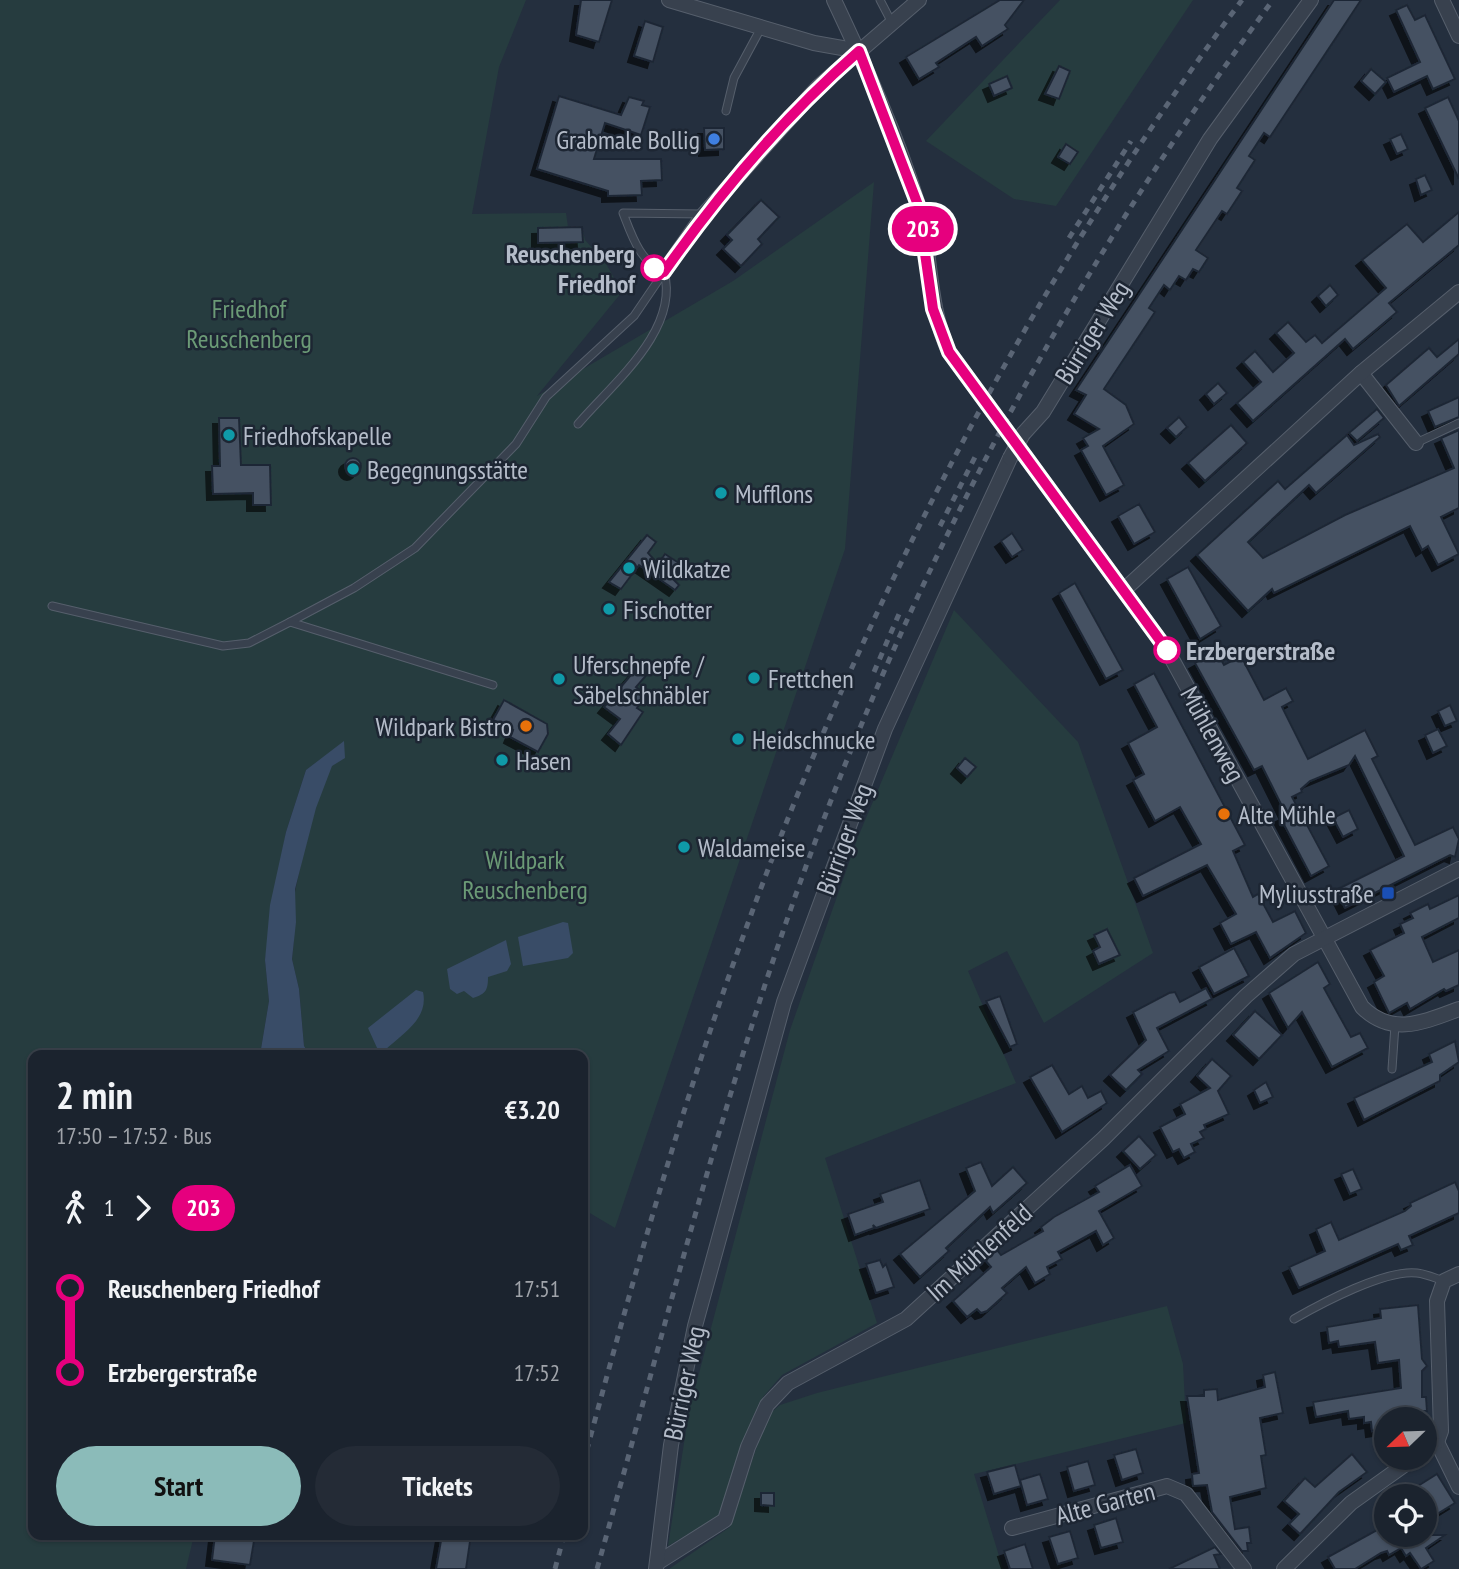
<!DOCTYPE html>
<html lang="en">
<head>
<meta charset="utf-8">
<style>
  body { margin:0; font-family:"PT Sans Narrow",sans-serif; background:#242b36; color:#f1f3f6; height:100vh; display:flex; flex-direction:column; font-size:26px; white-space:nowrap }
  * { box-sizing:border-box; margin:0 }
  p { font-size:23px; color:#a0a4aa }
  .icon { flex:none; width:38px; height:38px; fill:none; stroke:currentColor; stroke-width:2; stroke-linecap:round; stroke-linejoin:round }
  .map { position:relative; flex:1; overflow:hidden }
  .details { position:absolute; left:28px; top:1050px; width:560px; height:490px; display:flex; flex-direction:column; background:#1b232e; border-radius:14px; box-shadow:0 2px 5px #0004,0 0 0 2px #39404a }
  .details>* { flex:none }
  .badge { padding:0 14px; border-radius:23px; font-size:24px; line-height:46px }
  .needle { width:46px; rotate:247deg }
  .fabs { position:absolute; left:1374px; top:1407px; display:grid; gap:14px }
  .fabs a { display:grid; place-items:center; width:63px; height:63px; border-radius:50%; background:#1b232e; box-shadow:0 2px 5px #0004,0 0 0 2px #39404a; font-size:35px }
  .map>.badge { position:absolute; translate:-50% -50%; box-shadow:0 0 0 4px #fff }
  .legs { display:flex; align-items:center; gap:10px; height:77px; padding:0 28px; font-size:23px }
  .legs p { margin-inline-start:auto }
  .summary { display:flex; align-items:center; justify-content:space-between; height:119px; padding:0 28px }
  h1 { font-size:38px; font-weight:600; line-height:52px }
  .primary-button { display:flex; gap:14px; margin-top:auto; padding:14px 28px }
  .primary-button a { flex:1; height:80px; border-radius:42px; background:#8bbbb9; color:#111; font-size:28px; font-weight:600; line-height:80px; text-align:center }
  .primary-button a+a { background:#242b36; color:#f1f3f6 }
  ul { padding:0 28px; list-style:none }
  li { display:flex; align-items:center; gap:24px; height:84px; font-size:26px }
  li i { display:grid; place-items:center; width:10px; height:100%; margin:0 9px; background:currentColor }
  li i::after { content:''; width:18px; height:18px; margin:-9px; border:5px solid; border-radius:50%; background:#1b232e }
  li p { margin-inline-start:auto }
  li:first-child i { background:linear-gradient(#0000 50%,currentColor 0) }
  li:last-child i { background:linear-gradient(currentColor 50%,#0000 0) }
  .map>svg:first-child { display:block }
</style>
</head>
<body>
<div class="map">
<svg width="1459" height="1569" viewBox="0 0 1459 1569">
  <defs>
    <filter id="shadow"><feDropShadow dx="-6" dy="6" stdDeviation="0" flood-color="#0009"/></filter>
  </defs>
  <rect width="100%" height="100%" fill="#242f3e"/>
  <!-- green -->
  <g fill="#263c3f">
    <polygon points="0,0 526,0 499,67 472,214 566,213 568,227 582,227 585,240 605,262 622,292 537,396 733,281 874,182 845,549 615,1228 583,1209 583,1055 310,1055 304,1046 299,989 292,959 294,941 290,915 324,757 306,770 286,832 265,960 269,1001 260,1055 33,1055 33,1535 194,1535 186,1569 0,1569"/>
    <polygon points="1060,0 1193,0 1056,206 1014,199 926,141"/>
    <polygon points="954,610 1078,742 1153,953 1044,1023 1007,951 968,971 1016,1083 825,1158 877,1323 782,1375 763,1397 722,1514 668,1546 689,1411 790,1030 858,837"/>
    <polygon points="1167,1306 1183,1364 1186,1423 974,1474 1003,1569 669,1569 730,1527 767,1416 780,1405 817,1393"/>
  </g>
  <!-- water -->
  <g fill="#394c67">
    <polygon points="344,741 345,758 332,766 316,808 295,889 296,922 292,959 299,989 304,1046 310,1055 260,1055 269,1001 265,960 270,905 286,832 306,770"/>
    <polygon points="563,922 568,923 573,953 568,958 523,966 518,937"/>
    <path d="M506,940L511,964L507,971L488,977C488,990 486,994 473,998L464,991L457,994L450,989L447,969Z"/>
    <path d="M416,990L423,992C429,1019 402,1034 384,1051L378,1050L368,1028Z"/>
  </g>
  <!-- building -->
  <g fill="#455162" stroke="#1f2835" stroke-width="2" filter="url(#shadow)">
    <polygon points="581,0 612,0 599,42 576,35"/>
    <polygon points="1000,0 1024,0 1005,25 1008,29 982,46 976,37 936,63 939,67 919,79 906,57"/>
    <polygon points="1334,0 1361,0 1270,137 1264,133 1249,156 1255,160 1237,188 1242,191 1227,214 1222,211 1196,250 1208,258 1199,272 1193,269 1186,280 1179,276 1170,290 1164,285 1149,308 1155,312 1104,389 1126,405 1134,424 1103,446 1124,485 1106,495 1081,450 1088,446 1083,438 1099,429 1074,414 1086,395 1076,390"/>
    <polygon points="1407,5 1415,20 1425,15 1455,79 1433,89 1427,76 1394,92 1387,78 1420,62 1396,10"/>
    <polygon points="645,21 663,27 653,62 634,56"/>
    <polygon points="1059,66 1070,71 1059,99 1045,94"/>
    <polygon points="1371,69 1386,82 1375,94 1361,81"/>
    <polygon points="1007,76 1012,88 994,96 989,84"/>
    <polygon points="559,96 621,115 629,97 644,101 642,105 650,107 641,135 605,123 594,159 661,159 662,180 641,181 642,195 608,196 608,191 537,169"/>
    <polygon points="1448,97 1459,121 1459,179 1425,108"/>
    <polygon points="704,128 724,128 724,149 705,150"/>
    <polygon points="1401,134 1408,149 1397,154 1390,139"/>
    <polygon points="1066,144 1078,152 1070,164 1058,157"/>
    <polygon points="1425,175 1432,190 1421,195 1416,179"/>
    <polygon points="761,200 779,217 758,239 762,244 741,266 723,249 732,240 727,235"/>
    <polygon points="1459,212 1459,245 1389,303 1397,312 1353,349 1345,339 1253,421 1237,403 1261,382 1243,362 1255,351 1273,372 1294,353 1276,333 1288,322 1306,342 1315,335 1322,343 1386,288 1362,260 1407,224 1423,242"/>
    <polygon points="582,227 583,242 538,243 538,228"/>
    <polygon points="1330,285 1338,295 1326,306 1318,296"/>
    <polygon points="1459,339 1459,354 1399,406 1386,385 1429,348 1437,357"/>
    <polygon points="1218,383 1227,393 1214,404 1206,394"/>
    <polygon points="1459,397 1459,417 1435,427 1428,411"/>
    <polygon points="1377,409 1384,418 1357,441 1349,433"/>
    <polygon points="1179,417 1187,427 1176,437 1167,428"/>
    <polygon points="219,418 239,418 241,465 270,465 271,505 253,505 253,493 213,494 212,466 220,466"/>
    <polygon points="1231,425 1247,443 1205,481 1188,463"/>
    <polygon points="1459,430 1459,508 1441,517 1459,554 1438,565 1428,546 1422,550 1410,526 1274,593 1272,589 1248,611 1197,555 1278,481 1285,489 1347,435 1354,445 1378,434 1380,437 1316,493 1309,485 1248,542 1263,558 1345,515 1454,468 1441,438"/>
    <circle cx="353" cy="466" r="8"/>
    <polygon points="1139,504 1155,532 1134,544 1118,516"/>
    <polygon points="1012,533 1023,550 1012,557 1001,541"/>
    <polygon points="647,535 656,542 648,553 658,564 665,554 682,565 673,579 679,585 675,590 639,565 621,589 609,582"/>
    <polygon points="1188,567 1221,626 1200,639 1167,579"/>
    <polygon points="1075,583 1123,670 1106,679 1059,593"/>
    <polygon points="1211,654 1215,661 1220,658 1224,665 1241,656 1264,700 1286,688 1293,701 1282,707 1308,759 1365,730 1378,756 1372,759 1415,845 1453,827 1459,839 1455,857 1450,855 1345,908 1336,890 1404,856 1355,756 1349,765 1310,781 1301,789 1302,792 1292,797 1329,866 1311,876 1280,817 1286,814 1262,766 1254,770 1195,663"/>
    <polygon points="641,663 650,671 636,687 647,695 637,708 643,712 621,745 608,734 620,719 604,707"/>
    <polygon points="1154,673 1245,845 1233,851 1253,897 1258,894 1273,922 1295,911 1306,933 1270,958 1256,932 1231,944 1220,923 1236,914 1207,865 1143,896 1134,878 1201,844 1180,807 1155,821 1133,780 1144,774 1128,743 1157,727 1134,684"/>
    <polygon points="504,700 547,724 548,734 538,752 510,737 513,730 493,720"/>
    <polygon points="1450,705 1457,721 1445,726 1438,711"/>
    <polygon points="1438,729 1447,746 1433,753 1425,735"/>
    <polygon points="965,758 976,767 967,777 957,768"/>
    <polygon points="1349,810 1358,829 1343,837 1333,818"/>
    <polygon points="1459,895 1459,918 1422,937 1433,962 1459,950 1459,985 1446,991 1444,989 1410,1009 1407,1003 1389,1013 1374,982 1384,976 1370,950 1404,933 1400,924 1413,918 1410,913 1428,904 1430,909"/>
    <polygon points="1107,929 1120,955 1099,964 1093,951 1100,947 1094,935"/>
    <polygon points="1234,948 1249,976 1214,994 1199,967"/>
    <polygon points="1318,962 1330,984 1324,988 1351,1037 1360,1033 1368,1048 1332,1067 1302,1012 1288,1028 1269,993"/>
    <polygon points="1206,988 1212,999 1157,1028 1169,1051 1138,1070 1142,1074 1126,1090 1110,1075 1146,1040 1133,1012 1169,993 1175,992 1180,1002"/>
    <polygon points="1000,996 1017,1044 1010,1047 986,1001"/>
    <polygon points="1255,1011 1282,1035 1259,1059 1233,1035"/>
    <polygon points="1455,1041 1459,1062 1440,1075 1440,1081 1364,1120 1354,1098 1432,1062 1429,1054"/>
    <polygon points="1212,1059 1231,1076 1218,1091 1229,1114 1204,1125 1206,1129 1200,1132 1204,1138 1191,1144 1195,1152 1184,1158 1179,1149 1173,1152 1160,1127 1185,1114 1180,1104 1210,1088 1197,1076"/>
    <polygon points="1052,1065 1069,1094 1082,1086 1088,1098 1101,1091 1107,1103 1062,1132 1030,1077"/>
    <polygon points="1266,1082 1273,1097 1260,1103 1254,1090"/>
    <polygon points="1139,1136 1156,1155 1140,1169 1123,1151"/>
    <polygon points="981,1162 992,1186 1013,1167 1027,1183 993,1213 990,1207 946,1248 949,1251 920,1277 900,1254 975,1191 966,1168"/>
    <polygon points="1130,1165 1142,1186 1099,1211 1114,1238 1103,1245 1096,1231 1058,1252 1062,1259 1047,1267 1050,1274 1035,1283 1026,1267 1002,1288 1007,1293 987,1311 981,1313 977,1309 967,1317 953,1301 991,1267 985,1260 997,1250 1001,1255 1043,1231 1041,1227 1054,1217 1099,1192 1095,1186"/>
    <polygon points="1353,1169 1362,1189 1350,1194 1341,1174"/>
    <polygon points="920,1180 930,1209 876,1228 873,1225 874,1228 855,1235 848,1214 883,1202 880,1194"/>
    <polygon points="1455,1182 1459,1191 1459,1213 1409,1236 1413,1245 1401,1250 1398,1244 1299,1288 1289,1267 1325,1251 1316,1229 1331,1222 1339,1240 1405,1211 1411,1206 1410,1203"/>
    <polygon points="880,1260 883,1267 886,1264 894,1287 876,1293 866,1264"/>
    <polygon points="1418,1305 1422,1359 1427,1366 1422,1371 1422,1397 1426,1397 1427,1411 1424,1411 1424,1419 1386,1419 1386,1429 1372,1431 1371,1422 1364,1423 1364,1417 1349,1419 1348,1411 1316,1417 1313,1402 1401,1388 1399,1360 1378,1363 1375,1342 1339,1347 1338,1341 1329,1343 1327,1327 1381,1318 1380,1309"/>
    <polygon points="1275,1372 1283,1413 1260,1418 1266,1455 1261,1456 1266,1488 1230,1497 1235,1529 1249,1527 1251,1543 1247,1543 1248,1551 1242,1551 1212,1512 1207,1485 1193,1486 1192,1474 1199,1473 1187,1396 1204,1396 1204,1390 1217,1389 1218,1400 1265,1387 1263,1375"/>
    <polygon points="1136,1449 1143,1473 1122,1480 1114,1455"/>
    <polygon points="1352,1454 1367,1472 1339,1492 1300,1534 1289,1524 1299,1514 1284,1501 1305,1478 1315,1487"/>
    <polygon points="1088,1461 1095,1485 1074,1491 1067,1467"/>
    <polygon points="1015,1465 1021,1486 994,1494 987,1472"/>
    <polygon points="1040,1474 1048,1499 1027,1505 1020,1480"/>
    <polygon points="1437,1474 1455,1503 1424,1522 1424,1496 1402,1496"/>
    <polygon points="761,1493 774,1493 774,1506 761,1505"/>
    <polygon points="1116,1518 1123,1542 1101,1548 1094,1525"/>
    <polygon points="1386,1525 1386,1535 1445,1535 1426,1548 1434,1561 1421,1569 1410,1553 1406,1556 1401,1548 1389,1555 1387,1551 1381,1553 1355,1569 1335,1569 1328,1557"/>
    <polygon points="1070,1531 1078,1558 1058,1564 1049,1537"/>
    <polygon points="215,1535 255,1535 250,1565 212,1560"/>
    <polygon points="442,1535 471,1535 466,1569 436,1569"/>
    <polygon points="1025,1544 1033,1569 1010,1569 1004,1551"/>
    <polygon points="1215,1547 1221,1554 1214,1555 1220,1569 1169,1569"/>
  </g>
  <g fill="none" stroke-linecap="round" stroke-linejoin="round">
    <defs>
      <g id="service">
        <polyline points="880,0 892,23"/>
        <polyline points="726,111 734,78 761,28"/>
        <path d="M664,272C640,262 632,236 623,213L702,214"/>
        <path d="M578,424C613,383 680,330 664,272"/>
        <polyline points="1416,443 1459,423"/>
        <polyline points="52,606 223,646 249,643 290,622 354,588 415,548 516,444 546,397 634,316 664,272"/>
        <polyline points="290,622 493,685"/>
        <polyline points="1392,1069 1395,1025"/>
        <path d="M1294,1319C1322,1303 1386,1269 1417,1273C1426,1274 1435,1278 1444,1281"/>
      </g>
      <g id="minor">
        <polyline points="669,0 814,43 859,51"/>
        <path d="M834,0C865,66 897,135 918,205C932,254 927,304 949,352L1167,650L1362,1007C1392,1037 1424,1022 1459,1009"/>
        <polyline points="1442,0 1459,36"/>
        <polyline points="664,272 704,214 818,87 919,0"/>
        <polyline points="1361,373 1416,443"/>
        <polyline points="1023,434 1043,412 1210,139 1311,0"/>
        <polyline points="1125,589 1361,373 1459,292"/>
        <polyline points="1437,1442 1459,1487"/>
        <polyline points="1424,1451 1437,1442 1441,1431 1437,1301 1444,1281 1459,1274"/>
        <polyline points="1012,1528 1167,1486 1186,1494 1244,1569"/>
        <polyline points="657,1563 725,1520 748,1447 767,1405 788,1383 906,1319 1103,1139 1246,996 1294,954 1459,869"/>
        <polyline points="656,1569 671,1445 695,1326 784,1002 885,729 1010,458"/>
        <polyline points="1284,1569 1351,1503 1414,1458"/>
      </g>
    </defs>
    <!-- service casing -->
    <use href="#service" stroke="#565f6c" stroke-width="9"/>
    <!-- minor casing -->
    <use href="#minor" stroke="#565f6c" stroke-width="16"/>
    <!-- service -->
    <use href="#service" stroke="#38414e" stroke-width="7"/>
    <!-- minor -->
    <use href="#minor" stroke="#38414e" stroke-width="14"/>
    <!-- rail -->
    <g stroke="#5a6575" stroke-width="5" stroke-dasharray="7 7" stroke-linecap="butt">
      <polyline points="1069,238 1131,141"/>
      <polyline points="940,526 975,457"/>
      <polyline points="874,672 899,614"/>
      <path d="M583,1464C629,1294 676,1124 735,959C856,618 1026,290 1242,0"/>
      <polyline points="555,1569 564,1535"/>
      <path d="M597,1569C669,1315 732,1055 828,808C939,520 1089,248 1273,0"/>
    </g>
    <defs>
      <polyline id="minor-bridge" points="1010,458 1023,434"/>
    </defs>
    <!-- minor-bridge casing -->
    <use href="#minor-bridge" stroke="#565f6c" stroke-width="16" stroke-linecap="butt"/>
    <!-- minor-bridge -->
    <use href="#minor-bridge" stroke="#38414e" stroke-width="14"/>
  </g>
  <g fill="none" stroke-linecap="round" stroke-linejoin="round">
    <defs>
      <path id="line-1" d="M654,268L664,272C720,192 785,116 859,51L918,205L933,309L949,352L1167,650"/>
    </defs>
    <!-- line-1 casing -->
    <use href="#line-1" stroke="#fff" stroke-width="16"/>
    <!-- line-1 -->
    <use href="#line-1" stroke="#e6007e" stroke-width="10"/>
  </g>
  <!-- markers -->
  <circle fill="#3f7fe0" stroke="#1d2633" stroke-width="2.5" cx="714" cy="139" r="7"/>
  <g fill="#fff" stroke="#e6007e" stroke-width="3.5">
    <circle cx="654" cy="268" r="12"/>
    <circle cx="1167" cy="650" r="12"/>
  </g>
  <g fill="#0f9aa8" stroke="#1d2633" stroke-width="2.5">
    <circle cx="229" cy="435" r="7"/>
    <circle cx="353" cy="469" r="7"/>
    <circle cx="721" cy="493" r="7"/>
    <circle cx="629" cy="568" r="7"/>
    <circle cx="609" cy="609" r="7"/>
    <circle cx="754" cy="678" r="7"/>
    <circle cx="559" cy="679" r="7"/>
    <circle cx="738" cy="739" r="7"/>
    <circle cx="502" cy="760" r="7"/>
    <circle cx="684" cy="847" r="7"/>
  </g>
  <g fill="#e8710a" stroke="#1d2633" stroke-width="2.5">
    <circle cx="526" cy="726" r="7"/>
    <circle cx="1224" cy="814" r="7"/>
  </g>
  <rect fill="#1a4fb4" stroke="#1d2633" stroke-width="2.5" x="1381" y="886" width="14" height="14" rx="3.5"/>
  <g text-anchor="middle" dominant-baseline="central" stroke-width="5" stroke-linejoin="round" paint-order="stroke">
    <!-- poi labels -->
    <g font-size="26" fill="#b4bcc9" stroke="#1d2633" text-anchor="start">
      <text x="700" y="139" text-anchor="end">Grabmale Bollig</text>
      <text x="243" y="435">Friedhofskapelle</text>
      <text x="367" y="469">Begegnungsstätte</text>
      <text x="735" y="493">Mufflons</text>
      <text x="643" y="568">Wildkatze</text>
      <text x="623" y="609">Fischotter</text>
      <text x="573" y="664">Uferschnepfe /<tspan x="573" dy="30">Säbelschnäbler</tspan></text>
      <text x="768" y="678">Frettchen</text>
      <text x="512" y="726" text-anchor="end">Wildpark Bistro</text>
      <text x="752" y="739">Heidschnucke</text>
      <text x="516" y="760">Hasen</text>
      <text x="1238" y="814">Alte Mühle</text>
      <text x="698" y="847">Waldameise</text>
      <text x="1374" y="893" text-anchor="end">Myliusstraße</text>
    </g>
    <!-- stop labels -->
    <g font-size="26" font-weight="bold" fill="#b4bcc9" stroke="#1d2633" text-anchor="end">
      <text x="635" y="253">Reuschenberg<tspan x="635" dy="30">Friedhof</tspan></text>
      <text x="1186" y="650" text-anchor="start">Erzbergerstraße</text>
    </g>
    <!-- park labels -->
    <g font-size="26" fill="#6b9a76" stroke="#1d2633">
      <text x="249" y="308">Friedhof<tspan x="249" dy="30">Reuschenberg</tspan></text>
      <text x="525" y="859">Wildpark<tspan x="525" dy="30">Reuschenberg</tspan></text>
    </g>
    <!-- street labels -->
    <g font-size="26" fill="#b4bcc9" stroke="#1d2633">
      <text transform="translate(1092 332) rotate(-58)">Bürriger Weg</text>
      <text transform="translate(1213 734) rotate(61)">Mühlenweg</text>
      <text transform="translate(844 839) rotate(-70)">Bürriger Weg</text>
      <text transform="translate(979 1252) rotate(-42)">Im Mühlenfeld</text>
      <text transform="translate(684 1383) rotate(-78)">Bürriger Weg</text>
      <text transform="translate(1105 1503) rotate(-15)">Alte Garten</text>
    </g>
  </g>
</svg>
<div class="fabs">
<a><svg class="needle" viewBox="-14 -14 28 28"><path d="M0-13l5 13h-10z" fill="#e53935"/><path d="M0 13l5-13h-10z" fill="#a0a4aa"/></svg></a>
<a><svg class="icon" aria-label="locate" viewBox="0 0 24 24"><circle cx="12" cy="12" r="6"/><path d="M12 2v4M12 18v4M2 12h4M18 12h4"/></svg></a>
</div>
<b class="badge" style="left:923px;top:229px;background:#e6007e;color:#fff">203</b>
<section class="details">
<div class="summary"><div><h1>2 min</h1><p>17:50 – 17:52 · Bus</p></div><b>€3.20</b></div>
<div class="legs"><svg class="icon" aria-label="walk" viewBox="0 0 24 24"><circle cx="13" cy="4" r="2"/><path d="M13 8l-2 6 4 7M11 14l-3 7M7 12l3-4h3l4 4"/></svg>1<svg class="icon" aria-label="forward" viewBox="0 0 24 24"><path d="M9 5l7 7-7 7"/></svg><b class="badge" style="background:#e6007e;color:#fff">203</b></div>
<ul>
<li><i style="color:#e6007e"></i><b>Reuschenberg Friedhof</b><p>17:51</p></li>
<li><i style="color:#e6007e"></i><b>Erzbergerstraße</b><p>17:52</p></li>
</ul>
<div class="primary-button"><a>Start</a><a>Tickets</a></div>
</section>
</div>
</body>
</html>
